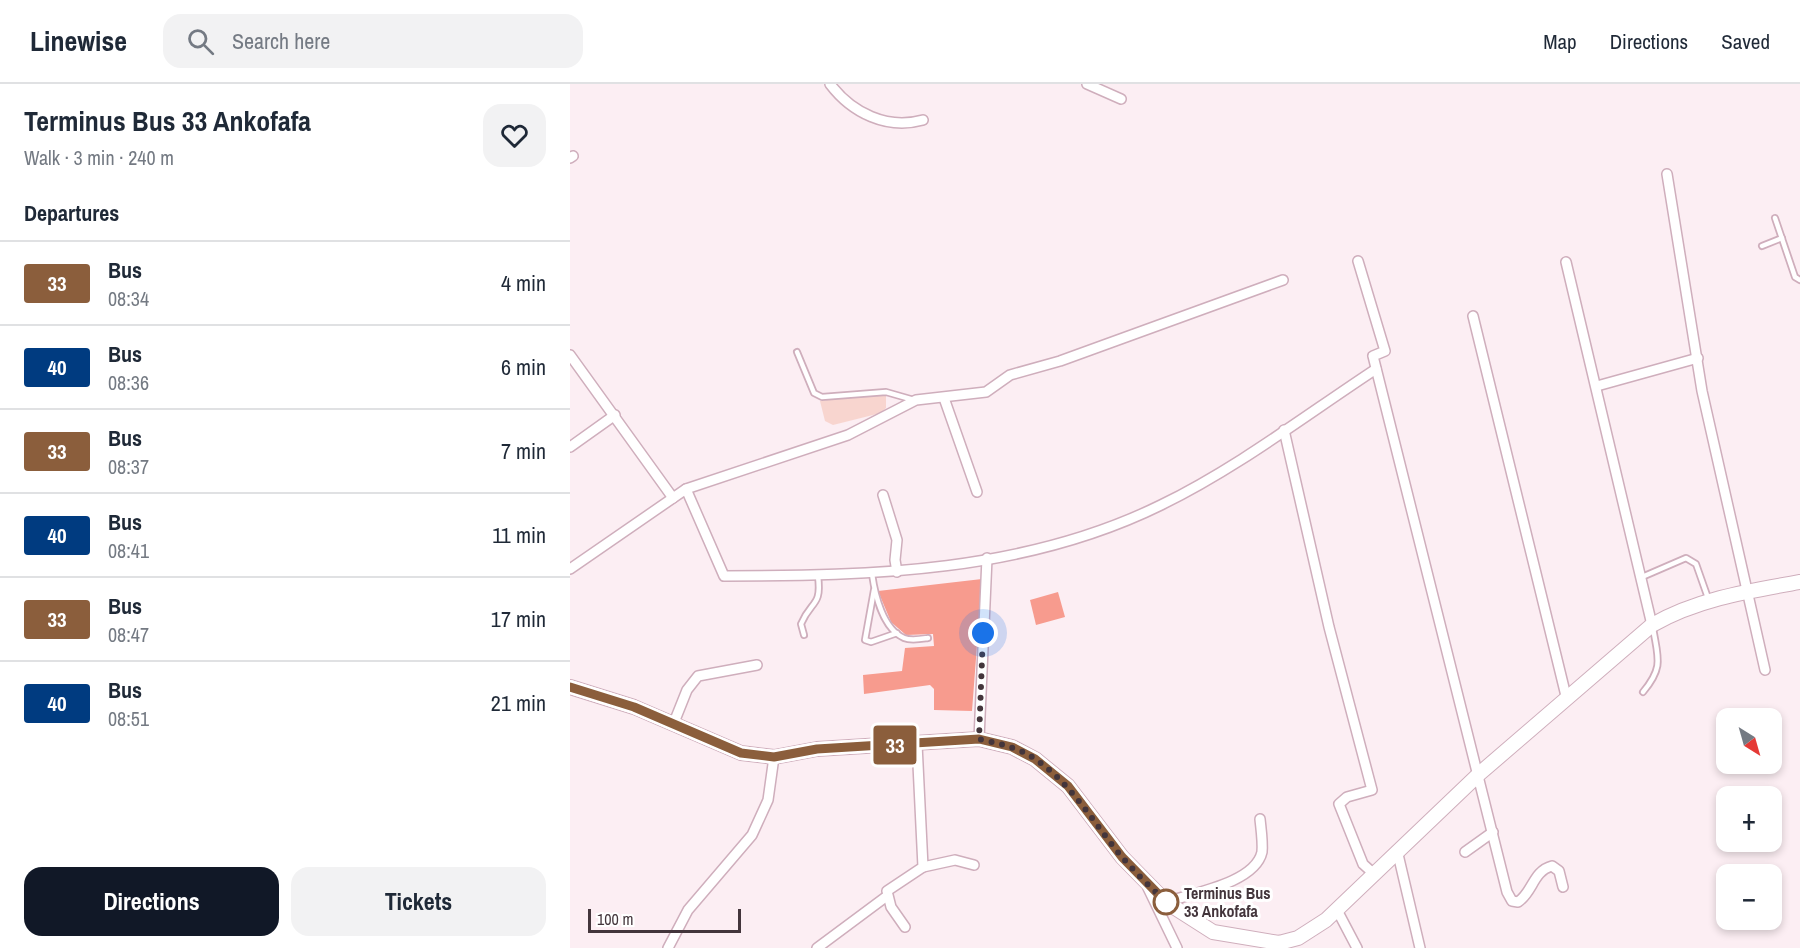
<!DOCTYPE html>
<html lang="en">
<head>
<meta charset="utf-8">
<style>
  body { margin:0; font-family:"Archivo Narrow",sans-serif; background:#f2f2f3; color:#1f2937; height:100vh; display:flex; flex-direction:column; font-size:22px; white-space:nowrap }
  * { box-sizing:border-box; margin:0 }
  p { font-size:20px; color:#747a83 }
  .icon { flex:none; width:33px; height:33px; fill:none; stroke:currentColor; stroke-width:2; stroke-linecap:round; stroke-linejoin:round }
  .map { position:relative; flex:1; overflow:hidden }
  .drawer { display:flex; flex-direction:column; background:#fff; width:570px }
  .drawer>* { flex:none }
  .badge { padding:0 12px; border-radius:4px; font-size:21px; line-height:39px }
  .needle { width:39px; rotate:143deg }
  .buttons { position:absolute; left:1146px; top:624px; display:grid; gap:12px }
  .buttons a { display:grid; place-items:center; width:66px; height:66px; border-radius:12px; background:#fff; box-shadow:0 3px 9px #0003; font-size:30px }
  .scale { position:absolute; left:18px; bottom:15px; width:153px; box-sizing:border-box; padding-left:6px; border:3px solid #43353b; border-top:0; font-size:16px; line-height:21px; white-space:nowrap; color:#43353b; -webkit-text-stroke:4px #fff; paint-order:stroke }
  .you { position:absolute; width:30px; height:30px; margin:-15px; border:4px solid #fff; border-radius:50%; background:#1a73e8; box-shadow:0 0 0 9px #1a73e833 }
  .map>.badge { position:absolute; translate:-50% -50%; box-shadow:0 0 0 3px #fff }
  h2 { padding:0 24px; font-size:22px; line-height:54px }
  .round { display:grid; place-items:center; flex:none; width:63px; height:63px; border-radius:18px; background:#f2f2f3 }
  .overview { display:flex; align-items:center; justify-content:space-between; height:102px; padding:0 24px }
  h1 { font-size:28px; font-weight:700; line-height:45px }
  .primary-button { display:flex; gap:12px; margin-top:auto; padding:12px 24px }
  .primary-button a { flex:1; height:69px; border-radius:18px; background:#111827; color:#fff; font-size:24px; font-weight:700; line-height:69px; text-align:center }
  .primary-button a+a { background:#f2f2f3; color:#1f2937 }
  ul { padding:0; list-style:none }
  li { display:flex; align-items:center; gap:18px; height:84px; padding:0 24px; border-top:2px solid #e0e1e3 }
  li div { flex:1 }
  li b { display:block; font-size:22px }
  li em { font-style:normal }
  li .badge { min-width:66px; font-weight:700; text-align:center }
  header { display:flex; align-items:center; gap:36px; box-sizing:border-box; height:84px; padding:0 30px; background:#fff; border-bottom:2px solid #e0e1e3 }
  header strong { font-size:28px }
  nav { display:flex; gap:33px; margin-inline-start:auto; font-size:21px }
  .search { width:420px; height:54px; background:#f2f2f3; display:flex; align-items:center; gap:15px; box-sizing:border-box; padding:0 21px; border-radius:18px; color:#747a83; font-size:22px }
  main { display:flex; flex:1; min-height:0 }
  .map>svg:first-child { display:block }
</style>
</head>
<body>
<header>
<strong>Linewise</strong>
<div class="search"><svg class="icon" aria-label="search" viewBox="0 0 24 24"><circle cx="10" cy="10" r="6"/><path d="M15 15l6 6"/></svg>Search here</div>
<nav><a>Map</a><a>Directions</a><a>Saved</a></nav>
</header>
<main>
<section class="drawer">
<div class="overview"><div><h1>Terminus Bus 33 Ankofafa</h1><p>Walk · 3 min · 240 m</p></div><a class="round"><svg class="icon" aria-label="heart" viewBox="0 0 24 24"><path d="M12 20l-8-8c-3-5 5-10 8-4 3-6 11-1 8 4z"/></svg></a></div>
<h2>Departures</h2>
<ul>
<li><span class="badge" style="background:#8b5e3c;color:#fff">33</span><div><b>Bus</b><p>08:34</p></div><em>4 min</em></li>
<li><span class="badge" style="background:#003b80;color:#fff">40</span><div><b>Bus</b><p>08:36</p></div><em>6 min</em></li>
<li><span class="badge" style="background:#8b5e3c;color:#fff">33</span><div><b>Bus</b><p>08:37</p></div><em>7 min</em></li>
<li><span class="badge" style="background:#003b80;color:#fff">40</span><div><b>Bus</b><p>08:41</p></div><em>11 min</em></li>
<li><span class="badge" style="background:#8b5e3c;color:#fff">33</span><div><b>Bus</b><p>08:47</p></div><em>17 min</em></li>
<li><span class="badge" style="background:#003b80;color:#fff">40</span><div><b>Bus</b><p>08:51</p></div><em>21 min</em></li>
</ul>
<div class="primary-button"><a>Directions</a><a>Tickets</a></div>
</section>
<div class="map">
<svg width="1230" height="864" viewBox="0 0 1230 864">
  <rect width="100%" height="100%" fill="#fceef3"/>
  <!-- green -->
  <polygon fill="#f8d5cf" points="316,308 316,324 311,329 263,341 255,337 250,317"/>
  <!-- forest -->
  <g fill="#f79b8e">
    <polygon points="412,495 402,627 364,626 364,605 360,601 294,610 293,591 332,587 335,564 364,562 363,550 336,551 321,538 308,507"/>
    <polygon points="488,508 495,533 466,541 460,516"/>
  </g>
  <g fill="none" stroke-linecap="round" stroke-linejoin="round">
    <defs>
      <g id="lane">
        <polyline points="1205,134 1225,193 1230,196"/>
        <polyline points="1192,162 1212,154"/>
        <polyline points="227,268 244,309 252,313 316,308 344,316"/>
        <path d="M302,490C305,511 313,545 334,554C341,557 351,555 358,554"/>
        <polyline points="1072,493 1116,474 1126,480 1138,514"/>
        <polyline points="304,506 295,556 301,558 327,549"/>
        <path d="M234,551L231,540C241,516 252,523 248,492"/>
        <path d="M1073,608C1094,583 1088,574 1083,544"/>
      </g>
      <g id="street">
        <path d="M260,0C282,29 317,46 353,36"/>
        <polyline points="517,0 551,15"/>
        <polyline points="0,74 3,72"/>
        <polyline points="1097,90 1132,307 1195,586"/>
        <path d="M788,177L815,267L803,272L937,808L942,817L948,818C963,808 963,787 982,782L989,787L993,803"/>
        <polyline points="996,178 1082,541"/>
        <polyline points="903,232 997,616"/>
        <polyline points="0,271 103,414"/>
        <polyline points="1027,302 1128,274"/>
        <polyline points="374,314 407,408"/>
        <polyline points="714,346 759,543 802,706 777,713 769,720 793,780 804,790"/>
        <polyline points="0,363 45,331"/>
        <path d="M116,405L154,492C302,492 455,488 591,421C667,384 736,331 806,285"/>
        <polyline points="313,411 327,456 325,476 327,488"/>
        <polyline points="0,485 116,405 278,351 346,316 416,308 440,291 490,277 713,196"/>
        <polyline points="103,641 117,606 128,592 187,581"/>
        <polyline points="409,655 417,474"/>
        <polyline points="827,766 850,864"/>
        <polyline points="895,768 923,748"/>
        <polyline points="353,783 385,776 404,781"/>
        <polyline points="578,804 607,864"/>
        <path d="M596,818C623,809 685,799 692,768C693,758 691,745 690,735"/>
        <polyline points="767,826 787,864"/>
        <polyline points="335,843 321,823 317,807 353,783 347,660"/>
        <polyline points="98,864 118,826 182,751 198,716 204,673"/>
        <polyline points="247,864 317,812"/>
      </g>
      <path id="secondary" d="M0,603L64,623L171,669L204,673L247,665L409,655L442,663L465,675L498,702L552,773L596,818L643,848L709,859L728,854L756,836L909,690L1082,541C1127,515 1179,507 1230,498"/>
    </defs>
    <!-- lane casing -->
    <use href="#lane" stroke="#cfaebc" stroke-width="8"/>
    <!-- street casing -->
    <use href="#street" stroke="#cfaebc" stroke-width="12"/>
    <!-- secondary casing -->
    <use href="#secondary" stroke="#cfaebc" stroke-width="16"/>
    <!-- lane -->
    <use href="#lane" stroke="#fff" stroke-width="4.5"/>
    <!-- street -->
    <use href="#street" stroke="#fff" stroke-width="9"/>
    <!-- secondary -->
    <use href="#secondary" stroke="#fff" stroke-width="14"/>
  </g>
  <g fill="none" stroke-linecap="round" stroke-linejoin="round">
    <defs>
      <polyline id="line" points="0,603 64,623 171,669 204,673 247,665 409,655 442,663 465,675 498,702 552,773 596,818"/>
    </defs>
    <!-- line casing -->
    <use href="#line" stroke="#fff" stroke-width="14"/>
    <!-- line -->
    <use href="#line" stroke="#8b5e3c" stroke-width="9"/>
    <!-- walk -->
    <path stroke="#43353b" stroke-width="6" stroke-dasharray="0 10.8" d="M413,549L409,655C429,660 448,663 465,675C502,700 523,738 551,772C565,788 581,804 596,818"/>
  </g>
  <!-- markers -->
  <circle fill="#fff" stroke="#8b5e3c" stroke-width="3" cx="596" cy="818" r="12"/>
  <g text-anchor="middle" dominant-baseline="central" stroke-width="6" stroke-linejoin="round" paint-order="stroke">
    <!-- stop labels -->
    <g font-size="16" font-weight="bold" fill="#43353b" stroke="#fff" text-anchor="start">
      <text x="614" y="809">Terminus Bus<tspan x="614" dy="18">33 Ankofafa</tspan></text>
    </g>
  </g>
</svg>
<div class="buttons">
<a><svg class="needle" viewBox="-14 -14 28 28"><path d="M0-13l5 13h-10z" fill="#e53935"/><path d="M0 13l5-13h-10z" fill="#747a83"/></svg></a>
<a>+</a>
<a>−</a>
</div>
<div class="scale">100 m</div>
<div class="you" style="left:413px;top:549px"></div>
<b class="badge" style="left:325px;top:661px;background:#8b5e3c;color:#fff">33</b>
</div>
</main>
</body>
</html>
